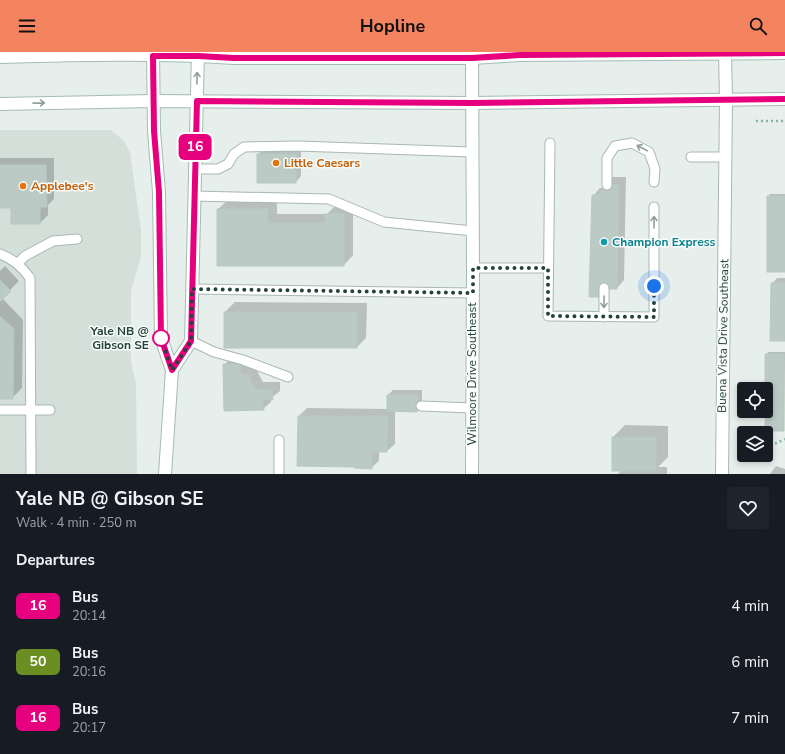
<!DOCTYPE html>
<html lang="en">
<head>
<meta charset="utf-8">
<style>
  body { margin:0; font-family:"Nunito Sans",sans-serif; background:#20242c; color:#f1f3f6; height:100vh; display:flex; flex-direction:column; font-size:15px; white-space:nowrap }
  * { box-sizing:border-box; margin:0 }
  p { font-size:13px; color:#9ea1a6 }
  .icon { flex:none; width:22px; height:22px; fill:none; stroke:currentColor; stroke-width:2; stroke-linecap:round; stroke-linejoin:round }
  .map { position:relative; height:422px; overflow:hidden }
  .side { display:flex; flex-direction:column; background:#171b24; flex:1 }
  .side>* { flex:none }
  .badge { padding:0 8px; border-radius:6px; font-size:14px; line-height:26px }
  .fabs { position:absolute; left:737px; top:330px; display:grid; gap:8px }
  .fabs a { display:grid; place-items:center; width:36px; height:36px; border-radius:4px; background:#171b24; box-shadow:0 2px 6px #0003; font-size:20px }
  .you { position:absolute; width:20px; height:20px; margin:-10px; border:3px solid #fff; border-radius:50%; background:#1a73e8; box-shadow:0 0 0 6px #1a73e833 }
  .map>.badge { position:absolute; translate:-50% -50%; box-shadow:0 0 0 2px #fff }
  h2 { padding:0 16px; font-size:15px; line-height:36px }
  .round { display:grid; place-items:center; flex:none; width:42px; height:42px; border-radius:4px; background:#20242c }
  .overview { display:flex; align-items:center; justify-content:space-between; height:68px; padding:0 16px }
  h1 { font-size:19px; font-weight:700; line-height:30px }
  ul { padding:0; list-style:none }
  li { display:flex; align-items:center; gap:12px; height:56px; padding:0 16px }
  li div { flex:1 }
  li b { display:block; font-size:15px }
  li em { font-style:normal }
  li .badge { min-width:44px; font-weight:700; text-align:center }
  header { display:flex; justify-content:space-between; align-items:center; height:52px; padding:0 16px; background:#f4845f; color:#111; font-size:18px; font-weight:700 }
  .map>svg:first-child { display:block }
</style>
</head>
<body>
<header><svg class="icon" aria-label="menu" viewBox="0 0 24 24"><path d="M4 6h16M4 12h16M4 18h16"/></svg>Hopline<svg class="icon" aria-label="search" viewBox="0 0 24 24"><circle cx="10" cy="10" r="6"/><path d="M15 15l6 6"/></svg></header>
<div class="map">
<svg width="785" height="422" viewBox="0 0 785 422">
  <rect width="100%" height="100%" fill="#e6efeb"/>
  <!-- built -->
  <polygon fill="#d4dfda" points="0,78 111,78 124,89 130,100 141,179 141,205 131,239 131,310 136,332 137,422 0,422"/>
  <!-- shadow -->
  <g fill="#0003">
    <polygon points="263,97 301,97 301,124 296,130 258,102"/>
    <polygon points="0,106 54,106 54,147 48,153 48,163 40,171 12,171 12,155 0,155"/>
    <polygon points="612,125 626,125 624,228 617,236 593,144 600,136 604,136 604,133"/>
    <polygon points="770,142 785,142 785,218 768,145"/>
    <polygon points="228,148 277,148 277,162 327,162 336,153 353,153 353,203 344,213 218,157"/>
    <polygon points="5,214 19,229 2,246 23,268 22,336 12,346 0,346 0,219"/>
    <polygon points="777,226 785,226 785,287 772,232"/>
    <polygon points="235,250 367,251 366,286 357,295 225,294 225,260"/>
    <polygon points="768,300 785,300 784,378 766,378 766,303"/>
    <polygon points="232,305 248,305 248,315 255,315 263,330 280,330 280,339 271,346 271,350 263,357 224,313"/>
    <polygon points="393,338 422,338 422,353 417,359 395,358 395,392 387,399 379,399 379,409 371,416 355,414 299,413 299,364 307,356 388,357 388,343"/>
    <polygon points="625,373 668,374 668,405 658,415 667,415 667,422 618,422 622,418 613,385"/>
    <polygon points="776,414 785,417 785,422 770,422"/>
  </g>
  <!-- building -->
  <g fill="#bbcac4" stroke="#b8c9c2">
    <rect x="257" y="102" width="39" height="29"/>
    <polygon points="0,113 46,113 47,155 40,155 40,172 11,172 11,156 0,156"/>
    <polygon points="603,132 619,133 617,237 600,237 600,245 589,245 592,143 600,143 600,139 603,139"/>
    <rect x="767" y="144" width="18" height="76"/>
    <polygon points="217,157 268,157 268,171 325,171 325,162 344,162 344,214 217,214"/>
    <polygon points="0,228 11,239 0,250"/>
    <polygon points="771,231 785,231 785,289 770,289"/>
    <rect x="224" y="260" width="133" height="36"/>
    <polygon points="0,264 14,277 13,347 0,347"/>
    <polygon points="765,302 784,302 784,379 765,379 766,337 765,337"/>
    <polygon points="223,312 241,312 241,322 248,322 255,337 272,338 273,348 263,347 264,358 224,359"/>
    <polygon points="387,343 418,343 417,360 387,359"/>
    <polygon points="298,364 388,364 387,400 372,400 372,417 354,416 354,415 297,414"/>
    <rect x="612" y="385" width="44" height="34"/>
  </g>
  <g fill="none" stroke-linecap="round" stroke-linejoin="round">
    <defs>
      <g id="service">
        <polyline points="550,91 548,264 654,265 654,155"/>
        <polyline points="691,105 726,105"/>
        <polyline points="195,117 218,117 228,112 234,102 244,95 298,94 472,100"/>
        <polyline points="607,133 607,106 615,94 632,91 649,100 655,117 654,130"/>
        <polyline points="194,144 329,147 384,170 473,179"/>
        <path d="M0,202C13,207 21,214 30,226L31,422"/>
        <polyline points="18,211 25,204 53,189 77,187"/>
        <polyline points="473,216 548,216"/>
        <polyline points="192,237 473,241"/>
        <polyline points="604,265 604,236"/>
        <polyline points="191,289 214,300 243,308 288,325"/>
        <polyline points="421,354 472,356"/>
        <polyline points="0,358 50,358"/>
        <polyline points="279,422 279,388"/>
      </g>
      <polyline id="minor" points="472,422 473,216 472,6"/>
      <polyline id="tertiary" points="722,422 726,47 725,1"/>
      <g id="secondary">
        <polyline points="153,0 154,79 159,140 161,286 172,318 165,422"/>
        <path d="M0,5C78,3 156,1 234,6H472L520,3L785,1"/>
        <polyline points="0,52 153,49 472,51 785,47"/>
        <polyline points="172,318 191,289 198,0"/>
      </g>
    </defs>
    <!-- service casing -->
    <use href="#service" stroke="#a8b8b2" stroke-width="11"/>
    <!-- minor casing -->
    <use href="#minor" stroke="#a8b8b2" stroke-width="14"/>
    <!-- tertiary casing -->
    <use href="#tertiary" stroke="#a8b8b2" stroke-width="14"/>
    <!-- secondary casing -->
    <use href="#secondary" stroke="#a4bbb3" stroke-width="14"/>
    <!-- path -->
    <g stroke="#86b3a5" stroke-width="2.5" stroke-dasharray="2 3" stroke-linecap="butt">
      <polyline points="756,69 785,69"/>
      <polyline points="766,396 785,387"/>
    </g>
    <!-- service -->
    <use href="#service" stroke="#fff" stroke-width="9"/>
    <!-- minor -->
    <use href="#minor" stroke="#fff" stroke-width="12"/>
    <!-- tertiary -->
    <use href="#tertiary" stroke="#fff" stroke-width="12"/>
    <!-- secondary -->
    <use href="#secondary" stroke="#fff" stroke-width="12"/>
  </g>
  <!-- one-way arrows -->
  <defs><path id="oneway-shaft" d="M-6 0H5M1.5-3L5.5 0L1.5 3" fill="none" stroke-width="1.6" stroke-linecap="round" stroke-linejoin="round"/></defs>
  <g stroke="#92a09c">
    <use href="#oneway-shaft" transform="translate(197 26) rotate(-89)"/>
    <use href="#oneway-shaft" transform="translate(39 51) rotate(-1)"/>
    <use href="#oneway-shaft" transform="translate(642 96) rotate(-153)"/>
    <use href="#oneway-shaft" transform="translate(654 170) rotate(-90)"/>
    <use href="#oneway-shaft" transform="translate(604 250) rotate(91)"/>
  </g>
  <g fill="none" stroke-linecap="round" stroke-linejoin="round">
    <defs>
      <polyline id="line" points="785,1 520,3 472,6 234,6 198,4 153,4 154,79 159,140 161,286 172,318 191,289 197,49 472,51 785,47"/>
    </defs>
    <!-- line casing -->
    <use href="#line" stroke="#fff" stroke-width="9"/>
    <!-- line -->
    <use href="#line" stroke="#e6007e" stroke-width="6"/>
    <!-- walk -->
    <polyline stroke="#24423a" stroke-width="4" stroke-dasharray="0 7.2" points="161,286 172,318 191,289 192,237 473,241 473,216 548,216 548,264 654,265 654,234"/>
  </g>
  <!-- markers -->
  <g fill="#e8710a" stroke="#f7fbf9" stroke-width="1.5">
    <circle cx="276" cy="111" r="4"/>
    <circle cx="23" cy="134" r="4"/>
  </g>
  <circle fill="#0f9aa8" stroke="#f7fbf9" stroke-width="1.5" cx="604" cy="190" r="4"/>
  <circle fill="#fff" stroke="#e6007e" stroke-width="2" cx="161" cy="286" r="8"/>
  <g text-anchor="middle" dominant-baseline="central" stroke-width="3" stroke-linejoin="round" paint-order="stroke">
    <!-- food labels -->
    <g font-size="12" font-weight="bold" fill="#c56008" stroke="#f7fbf9" text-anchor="start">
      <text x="284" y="111">Little Caesars</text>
      <text x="31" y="134">Applebee's</text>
    </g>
    <!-- culture labels -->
    <g font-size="12" font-weight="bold" fill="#0d838f" stroke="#f7fbf9" text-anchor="start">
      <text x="612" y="190">Champion Express</text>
    </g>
    <!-- stop labels -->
    <g font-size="12" font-weight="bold" fill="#24423a" stroke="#f7fbf9" text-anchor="end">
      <text x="149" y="279">Yale NB @<tspan x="149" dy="14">Gibson SE</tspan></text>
    </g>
    <!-- street labels -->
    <g font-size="12" fill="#24423a" stroke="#f7fbf9">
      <text transform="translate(723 284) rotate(-89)">Buena Vista Drive Southeast</text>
      <text transform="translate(472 322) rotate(-90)">Wilmoore Drive Southeast</text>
    </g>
  </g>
</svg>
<div class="fabs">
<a><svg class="icon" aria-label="locate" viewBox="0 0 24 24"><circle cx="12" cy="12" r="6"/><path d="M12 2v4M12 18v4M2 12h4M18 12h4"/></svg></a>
<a><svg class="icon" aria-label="layers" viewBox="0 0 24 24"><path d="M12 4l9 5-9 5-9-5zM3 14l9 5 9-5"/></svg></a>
</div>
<div class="you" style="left:654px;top:234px"></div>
<b class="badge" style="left:195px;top:95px;background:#e6007e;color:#fff">16</b>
</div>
<section class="side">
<div class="overview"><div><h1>Yale NB @ Gibson SE</h1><p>Walk · 4 min · 250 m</p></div><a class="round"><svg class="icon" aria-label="heart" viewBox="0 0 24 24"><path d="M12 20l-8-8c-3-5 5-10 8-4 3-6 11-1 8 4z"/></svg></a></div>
<h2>Departures</h2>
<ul>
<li><span class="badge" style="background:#e6007e;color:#fff">16</span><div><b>Bus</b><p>20:14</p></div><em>4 min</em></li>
<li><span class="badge" style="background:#6b8e23;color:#fff">50</span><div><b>Bus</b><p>20:16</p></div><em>6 min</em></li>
<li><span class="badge" style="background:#e6007e;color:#fff">16</span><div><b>Bus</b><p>20:17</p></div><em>7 min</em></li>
</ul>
</section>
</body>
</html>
